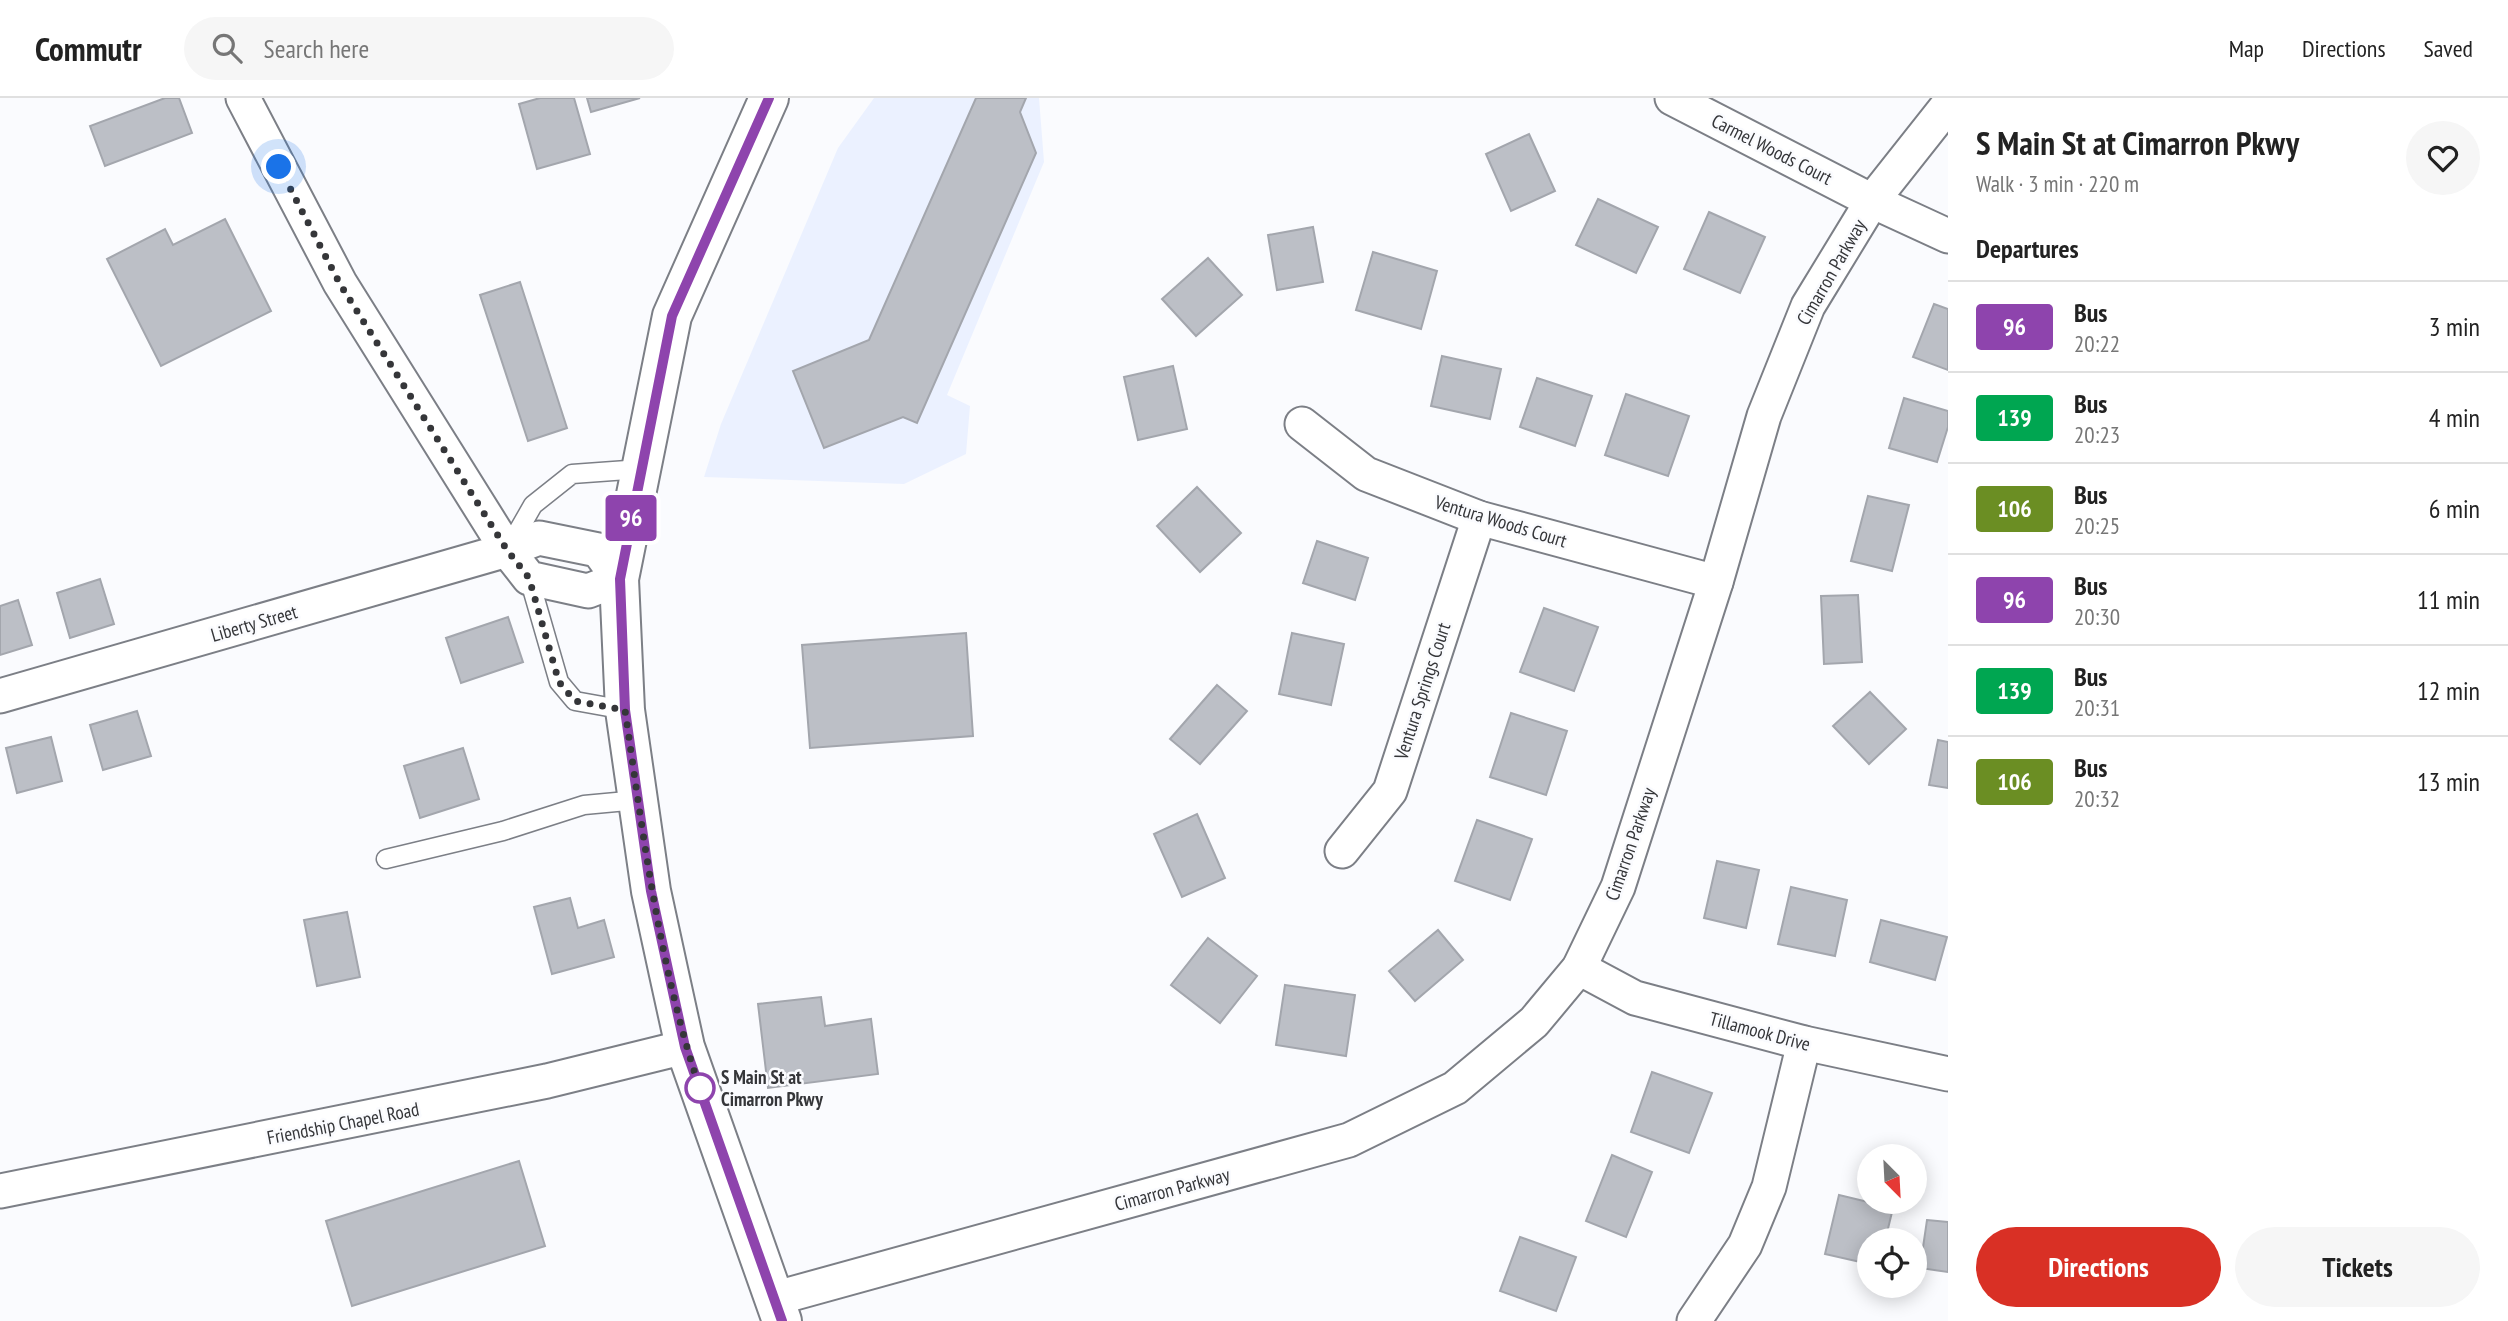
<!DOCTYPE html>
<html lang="en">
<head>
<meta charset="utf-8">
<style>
  body { margin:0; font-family:"PT Sans Narrow",sans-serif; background:#f6f6f6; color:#222; height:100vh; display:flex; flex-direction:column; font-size:26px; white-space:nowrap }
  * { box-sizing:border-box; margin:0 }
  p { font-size:23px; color:#767676 }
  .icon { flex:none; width:38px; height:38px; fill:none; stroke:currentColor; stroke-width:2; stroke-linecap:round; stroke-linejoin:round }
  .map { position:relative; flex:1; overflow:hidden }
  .details { display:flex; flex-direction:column; background:#fff; width:560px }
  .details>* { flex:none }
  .badge { padding:0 14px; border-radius:5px; font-size:24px; line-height:46px }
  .needle { width:46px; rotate:156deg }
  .tools { position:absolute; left:1857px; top:1046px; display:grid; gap:14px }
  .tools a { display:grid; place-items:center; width:70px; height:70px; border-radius:50%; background:#fff; box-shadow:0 4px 18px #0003; font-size:35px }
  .you { position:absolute; width:35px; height:35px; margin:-18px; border:5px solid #fff; border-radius:50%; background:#1a73e8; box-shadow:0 0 0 10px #1a73e833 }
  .map>.badge { position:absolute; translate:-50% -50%; box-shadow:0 0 0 4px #fff }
  h2 { padding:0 28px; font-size:26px; line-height:63px }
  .round { display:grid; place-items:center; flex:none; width:74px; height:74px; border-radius:37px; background:#f6f6f6 }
  .overview { display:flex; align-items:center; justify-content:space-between; height:119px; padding:0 28px }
  h1 { font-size:33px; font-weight:600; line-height:52px }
  .action { display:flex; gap:14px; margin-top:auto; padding:14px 28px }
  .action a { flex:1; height:80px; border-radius:42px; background:#d93025; color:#fff; font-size:28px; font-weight:600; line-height:80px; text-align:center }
  .action a+a { background:#f6f6f6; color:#222 }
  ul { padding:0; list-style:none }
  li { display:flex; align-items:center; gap:21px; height:91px; padding:0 28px; border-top:2px solid #e0e0e0 }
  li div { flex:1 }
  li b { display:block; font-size:26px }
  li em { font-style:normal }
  li .badge { min-width:77px; font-weight:700; text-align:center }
  header { display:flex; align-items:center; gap:42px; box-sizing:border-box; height:98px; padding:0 35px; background:#fff; border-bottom:2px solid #e0e0e0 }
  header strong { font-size:33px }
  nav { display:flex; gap:38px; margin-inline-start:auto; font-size:24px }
  .search { width:490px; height:63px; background:#f6f6f6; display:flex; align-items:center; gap:18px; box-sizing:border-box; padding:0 24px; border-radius:38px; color:#767676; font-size:26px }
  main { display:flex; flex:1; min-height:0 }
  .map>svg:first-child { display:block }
</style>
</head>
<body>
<header>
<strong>Commutr</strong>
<div class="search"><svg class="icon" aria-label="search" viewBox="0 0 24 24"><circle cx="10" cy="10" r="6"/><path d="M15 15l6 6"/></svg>Search here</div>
<nav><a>Map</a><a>Directions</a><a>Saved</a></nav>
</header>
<main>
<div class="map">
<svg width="1948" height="1223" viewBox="0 0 1948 1223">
  <rect width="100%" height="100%" fill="#fafbfe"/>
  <!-- built -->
  <polygon fill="#ebf1ff" points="874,0 1039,0 1044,64 947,297 970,308 966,356 904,386 704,379 721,326 838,50"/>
  <!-- building -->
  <g fill="#bcbfc6" stroke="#a3a6ad" stroke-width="2">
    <polygon points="165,0 179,0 192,35 105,68 90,28"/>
    <polygon points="540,0 574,0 590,56 537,71 519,6"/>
    <polygon points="587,0 640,0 591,14"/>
    <polygon points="976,0 1026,0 1020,14 1036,55 917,325 903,319 824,350 793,273 869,242"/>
    <polygon points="1529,36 1555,93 1511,113 1486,56"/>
    <polygon points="1598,101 1658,129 1636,175 1576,147"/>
    <polygon points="1709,114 1765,139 1740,195 1684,171"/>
    <polygon points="225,121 271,213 161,268 107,161 165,131 173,147"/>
    <polygon points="1313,129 1323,184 1277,192 1268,137"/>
    <polygon points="1373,154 1437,173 1421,231 1356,212"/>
    <polygon points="1208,160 1242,197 1196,238 1162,201"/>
    <polygon points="520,184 567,330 528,343 480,197"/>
    <polygon points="1934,206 1948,211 1948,272 1913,259"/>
    <polygon points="1442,258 1501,271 1490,321 1431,308"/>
    <polygon points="1173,268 1187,331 1138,342 1124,279"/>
    <polygon points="1537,280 1592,298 1575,348 1520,329"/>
    <polygon points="1626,296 1689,318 1668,378 1605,357"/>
    <polygon points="1904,300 1948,313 1948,329 1937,364 1889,350"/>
    <polygon points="1197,389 1241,435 1200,474 1157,428"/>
    <polygon points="1868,398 1909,407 1892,473 1851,463"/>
    <polygon points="1317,443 1368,460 1355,502 1303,485"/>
    <polygon points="100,481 114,526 70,540 57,495"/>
    <polygon points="1858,497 1862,564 1824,566 1821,498"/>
    <polygon points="18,502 32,547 0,557 0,508"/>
    <polygon points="1544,510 1598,529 1574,593 1520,574"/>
    <polygon points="508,519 523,564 461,585 446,540"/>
    <polygon points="966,535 973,638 810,650 802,547"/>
    <polygon points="1292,535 1344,546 1331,607 1279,596"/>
    <polygon points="1217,587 1247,613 1200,666 1170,641"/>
    <polygon points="1870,594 1906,631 1869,666 1833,628"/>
    <polygon points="137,613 151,658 103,672 90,627"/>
    <polygon points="1511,615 1567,633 1546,697 1490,679"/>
    <polygon points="51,639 62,683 17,695 6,650"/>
    <polygon points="1938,642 1948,644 1948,690 1929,687"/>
    <polygon points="463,650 479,701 420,720 404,668"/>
    <polygon points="1197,716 1225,780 1182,799 1154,736"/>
    <polygon points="1477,722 1532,741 1510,802 1455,783"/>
    <polygon points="1717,763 1759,772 1746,830 1704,820"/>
    <polygon points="1791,789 1847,802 1835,858 1778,846"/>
    <polygon points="570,800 578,830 604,822 614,859 552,876 534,809"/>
    <polygon points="347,814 360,879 317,888 304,822"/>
    <polygon points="1881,822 1947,839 1935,882 1870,864"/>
    <polygon points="1438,832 1463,862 1415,903 1389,873"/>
    <polygon points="1208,840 1257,878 1220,925 1171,887"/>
    <polygon points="1285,887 1355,897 1346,958 1276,947"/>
    <polygon points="821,899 825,928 871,921 878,976 768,990 758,906"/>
    <polygon points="1652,974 1712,995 1689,1055 1631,1034"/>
    <polygon points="1612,1057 1652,1074 1626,1139 1586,1123"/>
    <polygon points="519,1063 545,1148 352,1208 326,1123"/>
    <polygon points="1839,1097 1893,1110 1885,1143 1869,1143 1869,1166 1825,1156"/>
    <polygon points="1927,1122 1948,1124 1948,1174 1920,1170"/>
    <polygon points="1520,1139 1576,1159 1556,1213 1500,1193"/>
  </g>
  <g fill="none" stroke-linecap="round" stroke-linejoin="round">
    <defs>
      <g id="service">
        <polyline points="509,449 533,407 572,376 641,371"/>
        <polyline points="529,480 559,584 575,603 625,612"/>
        <polyline points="386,761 503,733 584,707 638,702"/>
      </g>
      <g id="minor">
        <polyline points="1672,0 1872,103 1948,138"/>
        <polyline points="1302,326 1366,376 1479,420 1716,484"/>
        <polygon points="539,440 598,452 619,481 588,493 529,480 507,452"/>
        <polyline points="0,598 507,452 340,185 243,0"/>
        <polyline points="1342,753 1390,693 1479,420"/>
        <polyline points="1579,870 1635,900 1804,945 1948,976"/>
        <polyline points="0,1093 547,983 685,949"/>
        <polyline points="773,1201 1349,1042 1455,990 1534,924 1579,870 1618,789 1716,484 1764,318 1808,208 1872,103 1948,7"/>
        <polyline points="1694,1223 1745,1147 1769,1089 1804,945"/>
      </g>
      <polyline id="primary" points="769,0 672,218 619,481 625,612 651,793 669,876 685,949 782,1223"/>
    </defs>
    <!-- service casing -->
    <use href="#service" stroke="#7c7f86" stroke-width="21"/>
    <!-- minor casing -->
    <use href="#minor" stroke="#7c7f86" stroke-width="37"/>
    <!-- primary casing -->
    <use href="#primary" stroke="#7c7f86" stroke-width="42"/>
    <!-- service -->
    <use href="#service" stroke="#fff" stroke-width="18"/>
    <!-- minor -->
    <use href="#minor" stroke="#fff" stroke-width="33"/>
    <!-- primary -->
    <use href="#primary" stroke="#fff" stroke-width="38"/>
  </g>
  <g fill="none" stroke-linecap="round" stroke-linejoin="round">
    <defs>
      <polyline id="line" points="769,0 672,218 620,481 625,612 651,793 669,876 685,949 782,1223"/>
    </defs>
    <!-- line casing -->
    <use href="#line" stroke="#fff" stroke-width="16"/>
    <!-- line -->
    <use href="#line" stroke="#8e44ad" stroke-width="10"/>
    <!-- walk -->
    <path stroke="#353639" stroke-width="7" stroke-dasharray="0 12.6" d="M279,69L340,186L507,452L529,480L559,584L575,603L625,612C644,742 660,875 703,1000L700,990"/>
  </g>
  <!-- markers -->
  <circle fill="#fff" stroke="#8e44ad" stroke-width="3.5" cx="700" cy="990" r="14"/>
  <g text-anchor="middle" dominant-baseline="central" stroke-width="5" stroke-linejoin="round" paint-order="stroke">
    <!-- street labels -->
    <g font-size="19" fill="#353639" stroke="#fafbfe">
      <text transform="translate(1772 51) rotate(27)">Carmel Woods Court</text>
      <text transform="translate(1831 174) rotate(-60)">Cimarron Parkway</text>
      <text transform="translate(1501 423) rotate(17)">Ventura Woods Court</text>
      <text transform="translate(254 525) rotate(-16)">Liberty Street</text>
      <text transform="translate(1422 593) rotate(-72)">Ventura Springs Court</text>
      <text transform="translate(1630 746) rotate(-71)">Cimarron Parkway</text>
      <text transform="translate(1760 933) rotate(15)">Tillamook Drive</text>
      <text transform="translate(343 1025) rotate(-11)">Friendship Chapel Road</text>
      <text transform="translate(1172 1091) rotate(-15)">Cimarron Parkway</text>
    </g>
    <!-- stop labels -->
    <g font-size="19" font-weight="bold" fill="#353639" stroke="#fafbfe" text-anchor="start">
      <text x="721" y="979">S Main St at<tspan x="721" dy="22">Cimarron Pkwy</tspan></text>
    </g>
  </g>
</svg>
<div class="tools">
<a><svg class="needle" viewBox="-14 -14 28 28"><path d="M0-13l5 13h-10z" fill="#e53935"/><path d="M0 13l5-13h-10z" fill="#767676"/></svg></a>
<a><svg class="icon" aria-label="locate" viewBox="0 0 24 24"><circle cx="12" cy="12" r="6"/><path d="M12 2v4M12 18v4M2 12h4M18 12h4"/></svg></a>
</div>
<div class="you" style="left:279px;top:69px"></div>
<b class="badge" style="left:631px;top:420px;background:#8e44ad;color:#fff">96</b>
</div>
<section class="details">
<div class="overview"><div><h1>S Main St at Cimarron Pkwy</h1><p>Walk · 3 min · 220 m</p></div><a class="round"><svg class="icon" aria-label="heart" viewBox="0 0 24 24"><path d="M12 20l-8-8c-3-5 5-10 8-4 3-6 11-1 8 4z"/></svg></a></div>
<h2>Departures</h2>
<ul>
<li><span class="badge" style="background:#8e44ad;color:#fff">96</span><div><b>Bus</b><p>20:22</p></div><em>3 min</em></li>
<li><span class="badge" style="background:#00a651;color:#fff">139</span><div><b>Bus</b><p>20:23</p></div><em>4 min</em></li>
<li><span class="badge" style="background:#6b8e23;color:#fff">106</span><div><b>Bus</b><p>20:25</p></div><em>6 min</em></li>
<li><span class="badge" style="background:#8e44ad;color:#fff">96</span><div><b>Bus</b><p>20:30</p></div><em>11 min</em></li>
<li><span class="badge" style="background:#00a651;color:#fff">139</span><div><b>Bus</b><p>20:31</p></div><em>12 min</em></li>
<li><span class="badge" style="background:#6b8e23;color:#fff">106</span><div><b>Bus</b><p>20:32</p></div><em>13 min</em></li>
</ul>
<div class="action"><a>Directions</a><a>Tickets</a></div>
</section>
</main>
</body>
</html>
